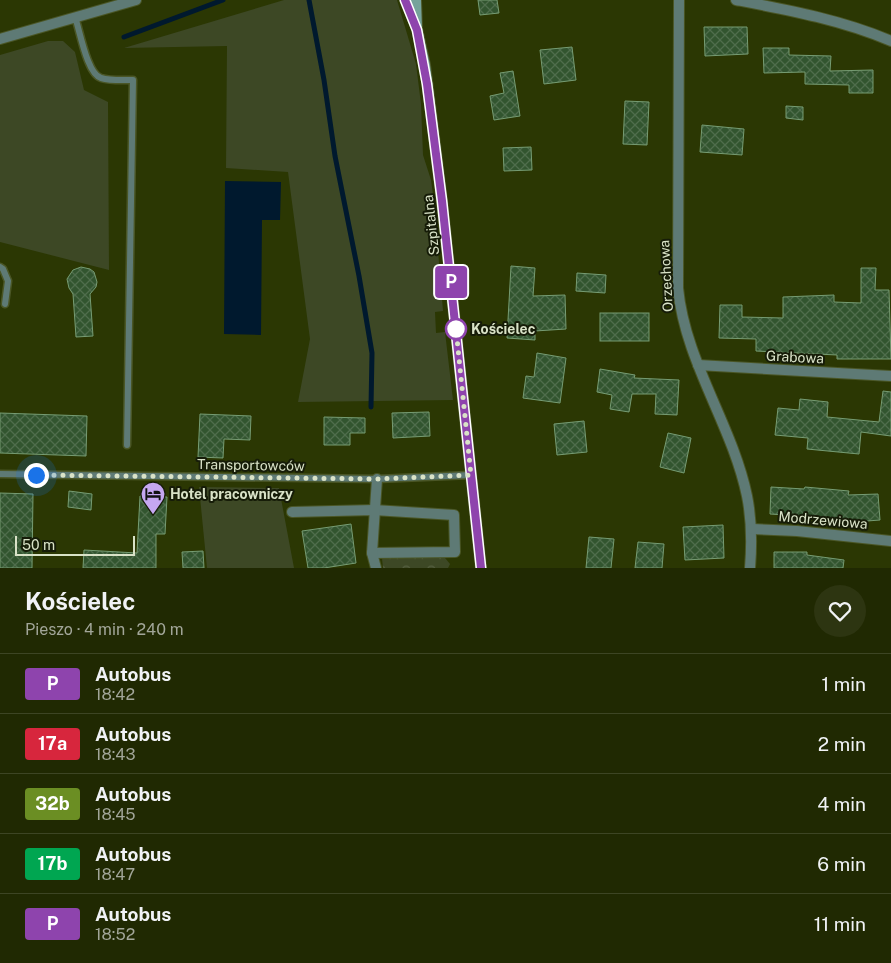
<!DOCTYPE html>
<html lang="pl">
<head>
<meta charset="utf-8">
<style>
  body { margin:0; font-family:"Public Sans",sans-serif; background:#2d3511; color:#f1f3f6; height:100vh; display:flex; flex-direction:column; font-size:19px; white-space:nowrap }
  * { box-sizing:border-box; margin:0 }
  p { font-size:16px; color:#a2a699 }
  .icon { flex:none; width:28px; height:28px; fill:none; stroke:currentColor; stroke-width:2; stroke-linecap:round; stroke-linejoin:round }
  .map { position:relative; height:568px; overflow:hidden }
  .sheet { display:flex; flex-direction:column; background:#202902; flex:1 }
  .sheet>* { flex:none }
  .badge { padding:0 10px; border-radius:4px; font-size:18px; line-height:32px }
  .scale { position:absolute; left:15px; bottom:12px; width:120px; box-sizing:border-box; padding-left:5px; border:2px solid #d9e2c7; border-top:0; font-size:14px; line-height:18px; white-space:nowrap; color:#d9e2c7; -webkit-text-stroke:4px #161c08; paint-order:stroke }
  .you { position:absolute; width:25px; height:25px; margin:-12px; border:4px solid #fff; border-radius:50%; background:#1a73e8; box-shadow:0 0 0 8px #1a73e833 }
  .map>.badge { position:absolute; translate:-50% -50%; box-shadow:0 0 0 2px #fff }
  .round { display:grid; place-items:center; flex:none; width:52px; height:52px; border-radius:26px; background:#2d3511 }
  .overview { display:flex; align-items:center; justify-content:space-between; height:85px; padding:0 25px }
  h1 { font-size:24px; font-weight:700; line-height:38px }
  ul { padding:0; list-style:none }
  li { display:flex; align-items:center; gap:15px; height:60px; padding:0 25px; border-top:1px solid #3d4524 }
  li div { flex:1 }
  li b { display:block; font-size:19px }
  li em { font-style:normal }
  li .badge { min-width:55px; font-weight:700; text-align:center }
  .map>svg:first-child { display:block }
</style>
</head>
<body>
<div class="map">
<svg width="891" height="568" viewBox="0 0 891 568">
  <defs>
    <pattern id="park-crowns" width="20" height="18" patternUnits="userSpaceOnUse" patternTransform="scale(1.25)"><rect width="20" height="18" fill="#3d4825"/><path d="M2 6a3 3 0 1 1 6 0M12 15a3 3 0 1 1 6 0" fill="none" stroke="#586243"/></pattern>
    <pattern id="building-cross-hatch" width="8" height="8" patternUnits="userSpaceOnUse" patternTransform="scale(1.25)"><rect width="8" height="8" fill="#32552f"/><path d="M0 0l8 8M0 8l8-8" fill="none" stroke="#4f6d4c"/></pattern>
  </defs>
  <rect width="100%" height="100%" fill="#2b3703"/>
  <!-- grass -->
  <g fill="#3d4825">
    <polygon points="284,0 397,0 416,64 421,104 423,155 431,180 434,202 443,311 435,312 436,333 445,332 453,400 298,402 310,339 288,172 226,168 227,46 124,48"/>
    <polygon points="48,41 63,41 75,52 84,90 108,102 109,270 0,242 0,55"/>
    <polygon points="199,487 279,488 294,568 207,568"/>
  </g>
  <!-- park -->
  <polygon fill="url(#park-crowns)" points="382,558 445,558 450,564 448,568 383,568"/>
  <!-- water -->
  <polygon fill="#00192e" points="225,181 281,182 280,220 262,220 261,335 224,334"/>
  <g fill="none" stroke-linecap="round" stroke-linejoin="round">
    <!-- stream -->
    <g stroke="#00192e" stroke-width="5">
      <polyline points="309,0 324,80 335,156 359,276 372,353 371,407"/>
      <polyline points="124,37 223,0"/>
    </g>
  </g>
  <!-- building -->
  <g fill="url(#building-cross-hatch)" stroke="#769c73">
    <polygon points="478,0 497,0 499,13 480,15"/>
    <polygon points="704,27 747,27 748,54 705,56"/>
    <polygon points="572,47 576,80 544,84 540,50"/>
    <polygon points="763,48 789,48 789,55 831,56 830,71 873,70 873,93 849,93 849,85 805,84 805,72 764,73"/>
    <polygon points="513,71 520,116 494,120 490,96 504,93 500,73"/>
    <polygon points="625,101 649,102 647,145 623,144"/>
    <polygon points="786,106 803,107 803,120 786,118"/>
    <polygon points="702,125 744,129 742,155 700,152"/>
    <polygon points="531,147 532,170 504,171 503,148"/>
    <polygon points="511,266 535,268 533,296 565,295 566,329 535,331 535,340 507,338"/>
    <polygon points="81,267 90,269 94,272 97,282 96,287 90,294 93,336 76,337 73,294 69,288 67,279 73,270"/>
    <polygon points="861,268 876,268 875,290 889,290 891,359 837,359 837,355 756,351 756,339 719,338 720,305 742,305 742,317 783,318 783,297 834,295 834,302 861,303"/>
    <polygon points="577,273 606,275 605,293 576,291"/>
    <rect x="600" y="313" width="49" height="28"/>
    <polygon points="537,353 566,358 560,403 523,398 526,376 534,377"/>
    <polygon points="600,369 635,375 634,378 679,380 677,415 655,414 656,394 632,394 629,412 610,409 612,395 597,392"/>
    <polygon points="883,391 891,392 891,436 861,432 859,454 807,449 808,438 775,435 778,408 799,410 800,399 828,402 827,417 879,422"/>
    <polygon points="429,412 430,436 393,438 392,413"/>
    <polygon points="0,413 87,416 86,456 0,453"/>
    <polygon points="200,414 251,416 250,440 224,439 223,458 198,457"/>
    <polygon points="324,417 365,418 365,433 350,433 350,445 324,445"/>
    <polygon points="584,421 587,452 557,455 554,424"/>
    <polygon points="668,433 691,438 684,473 660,467"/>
    <polygon points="771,487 804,489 805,487 849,491 848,495 878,494 880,520 854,522 818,519 818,517 770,514"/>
    <polygon points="69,491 92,494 91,510 68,507"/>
    <polygon points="0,493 33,494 32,568 0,568"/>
    <polygon points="140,496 167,497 165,534 156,534 156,568 83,568 84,550 137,553"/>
    <polygon points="351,524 356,563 324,568 308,568 302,531"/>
    <polygon points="723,525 724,558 685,560 683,527"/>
    <polygon points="589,537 614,539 611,568 586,568"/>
    <polygon points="638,542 664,544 662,568 635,568"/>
    <polygon points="203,551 204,568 183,568 182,552"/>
    <polygon points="774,552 807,552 807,555 844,560 843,568 774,568"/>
  </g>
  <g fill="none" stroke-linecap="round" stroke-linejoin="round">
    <defs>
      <g id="service">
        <path d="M75,17C80,31 87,74 101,78C111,81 123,80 133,80L127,445"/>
        <polyline points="0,267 3,269 8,281 5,304"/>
        <polyline points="0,474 377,479 471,475"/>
      </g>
      <g id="minor">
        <path d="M679,0L678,288C685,362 732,424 747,496C752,521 752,543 750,568"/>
        <path d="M736,0C788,10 842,20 891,41"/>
        <polyline points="0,39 136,0"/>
        <polyline points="698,365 891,376"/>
        <polyline points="292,512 374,510 454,515 455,552 372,553"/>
        <polyline points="752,529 797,531 891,541"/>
        <polyline points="376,568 372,553 377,479"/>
      </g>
      <g id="secondary">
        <polyline points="405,0 415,24"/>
        <polyline points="416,0 417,29 425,65 442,201 481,568"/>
      </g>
    </defs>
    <!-- service casing -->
    <use href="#service" stroke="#4a5626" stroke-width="9"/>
    <!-- minor casing -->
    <use href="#minor" stroke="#4a5626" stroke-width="12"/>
    <!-- secondary casing -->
    <use href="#secondary" stroke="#4a5626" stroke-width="12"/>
    <!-- service -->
    <use href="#service" stroke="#5e7a75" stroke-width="6"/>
    <!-- minor -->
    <use href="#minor" stroke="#5e7a75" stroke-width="10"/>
    <!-- secondary -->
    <use href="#secondary" stroke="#76a39b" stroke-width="10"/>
  </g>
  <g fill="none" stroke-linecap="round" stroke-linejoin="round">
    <defs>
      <polyline id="line" points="405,0 417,30 427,84 442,201 481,568"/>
    </defs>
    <!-- line casing -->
    <use href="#line" stroke="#fff" stroke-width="11"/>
    <!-- line -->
    <use href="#line" stroke="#8e44ad" stroke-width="8"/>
    <!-- walk -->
    <polyline stroke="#d9e2c7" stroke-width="5" stroke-dasharray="0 9" points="36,475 377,479 471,475 456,329"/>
  </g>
  <!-- icons -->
  <defs>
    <symbol id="hotel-pin" viewBox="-11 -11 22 30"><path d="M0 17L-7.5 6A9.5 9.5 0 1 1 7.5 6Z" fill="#c5a7f1" stroke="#161c08"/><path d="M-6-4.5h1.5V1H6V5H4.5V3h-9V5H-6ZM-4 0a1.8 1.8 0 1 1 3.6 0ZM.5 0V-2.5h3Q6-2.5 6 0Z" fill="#111"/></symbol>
  </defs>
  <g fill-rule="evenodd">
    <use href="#hotel-pin" x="139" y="480" width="28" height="38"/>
  </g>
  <!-- markers -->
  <circle fill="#fff" stroke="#8e44ad" stroke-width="2.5" cx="456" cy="329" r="10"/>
  <g text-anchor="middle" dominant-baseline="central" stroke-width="4" stroke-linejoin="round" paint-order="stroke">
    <!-- street labels -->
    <g font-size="14" fill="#d9e2c7" stroke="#161c08">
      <text transform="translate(431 225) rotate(-96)">Szpitalna</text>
      <text transform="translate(666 276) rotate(-93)">Orzechowa</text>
      <text transform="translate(795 357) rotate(3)">Grabowa</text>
      <text transform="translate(251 465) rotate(1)">Transportowców</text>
      <text transform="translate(823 520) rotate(5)">Modrzewiowa</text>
    </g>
    <!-- stop labels -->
    <g font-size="14" font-weight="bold" fill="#d9e2c7" stroke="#161c08" text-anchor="start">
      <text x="471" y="329">Kościelec</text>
    </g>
    <!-- poi labels -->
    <g font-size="14" font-weight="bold" fill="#d9e2c7" stroke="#161c08" text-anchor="start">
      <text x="170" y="494">Hotel pracowniczy</text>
    </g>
  </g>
</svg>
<div class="scale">50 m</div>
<div class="you" style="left:36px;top:475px"></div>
<b class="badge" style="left:451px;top:282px;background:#8e44ad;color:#fff">P</b>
</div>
<section class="sheet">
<div class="overview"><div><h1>Kościelec</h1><p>Pieszo · 4 min · 240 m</p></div><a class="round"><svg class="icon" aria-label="heart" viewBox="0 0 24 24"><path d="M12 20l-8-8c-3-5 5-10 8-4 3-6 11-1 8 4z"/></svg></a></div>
<ul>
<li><span class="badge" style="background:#8e44ad;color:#fff">P</span><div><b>Autobus</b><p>18:42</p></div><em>1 min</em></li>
<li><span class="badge" style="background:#d7263d;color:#fff">17a</span><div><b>Autobus</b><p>18:43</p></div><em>2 min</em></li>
<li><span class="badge" style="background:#6b8e23;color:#fff">32b</span><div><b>Autobus</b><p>18:45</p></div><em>4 min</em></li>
<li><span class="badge" style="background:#00a651;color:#fff">17b</span><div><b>Autobus</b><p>18:47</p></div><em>6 min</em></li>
<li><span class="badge" style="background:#8e44ad;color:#fff">P</span><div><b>Autobus</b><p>18:52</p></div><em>11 min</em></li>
</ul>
</section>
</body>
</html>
